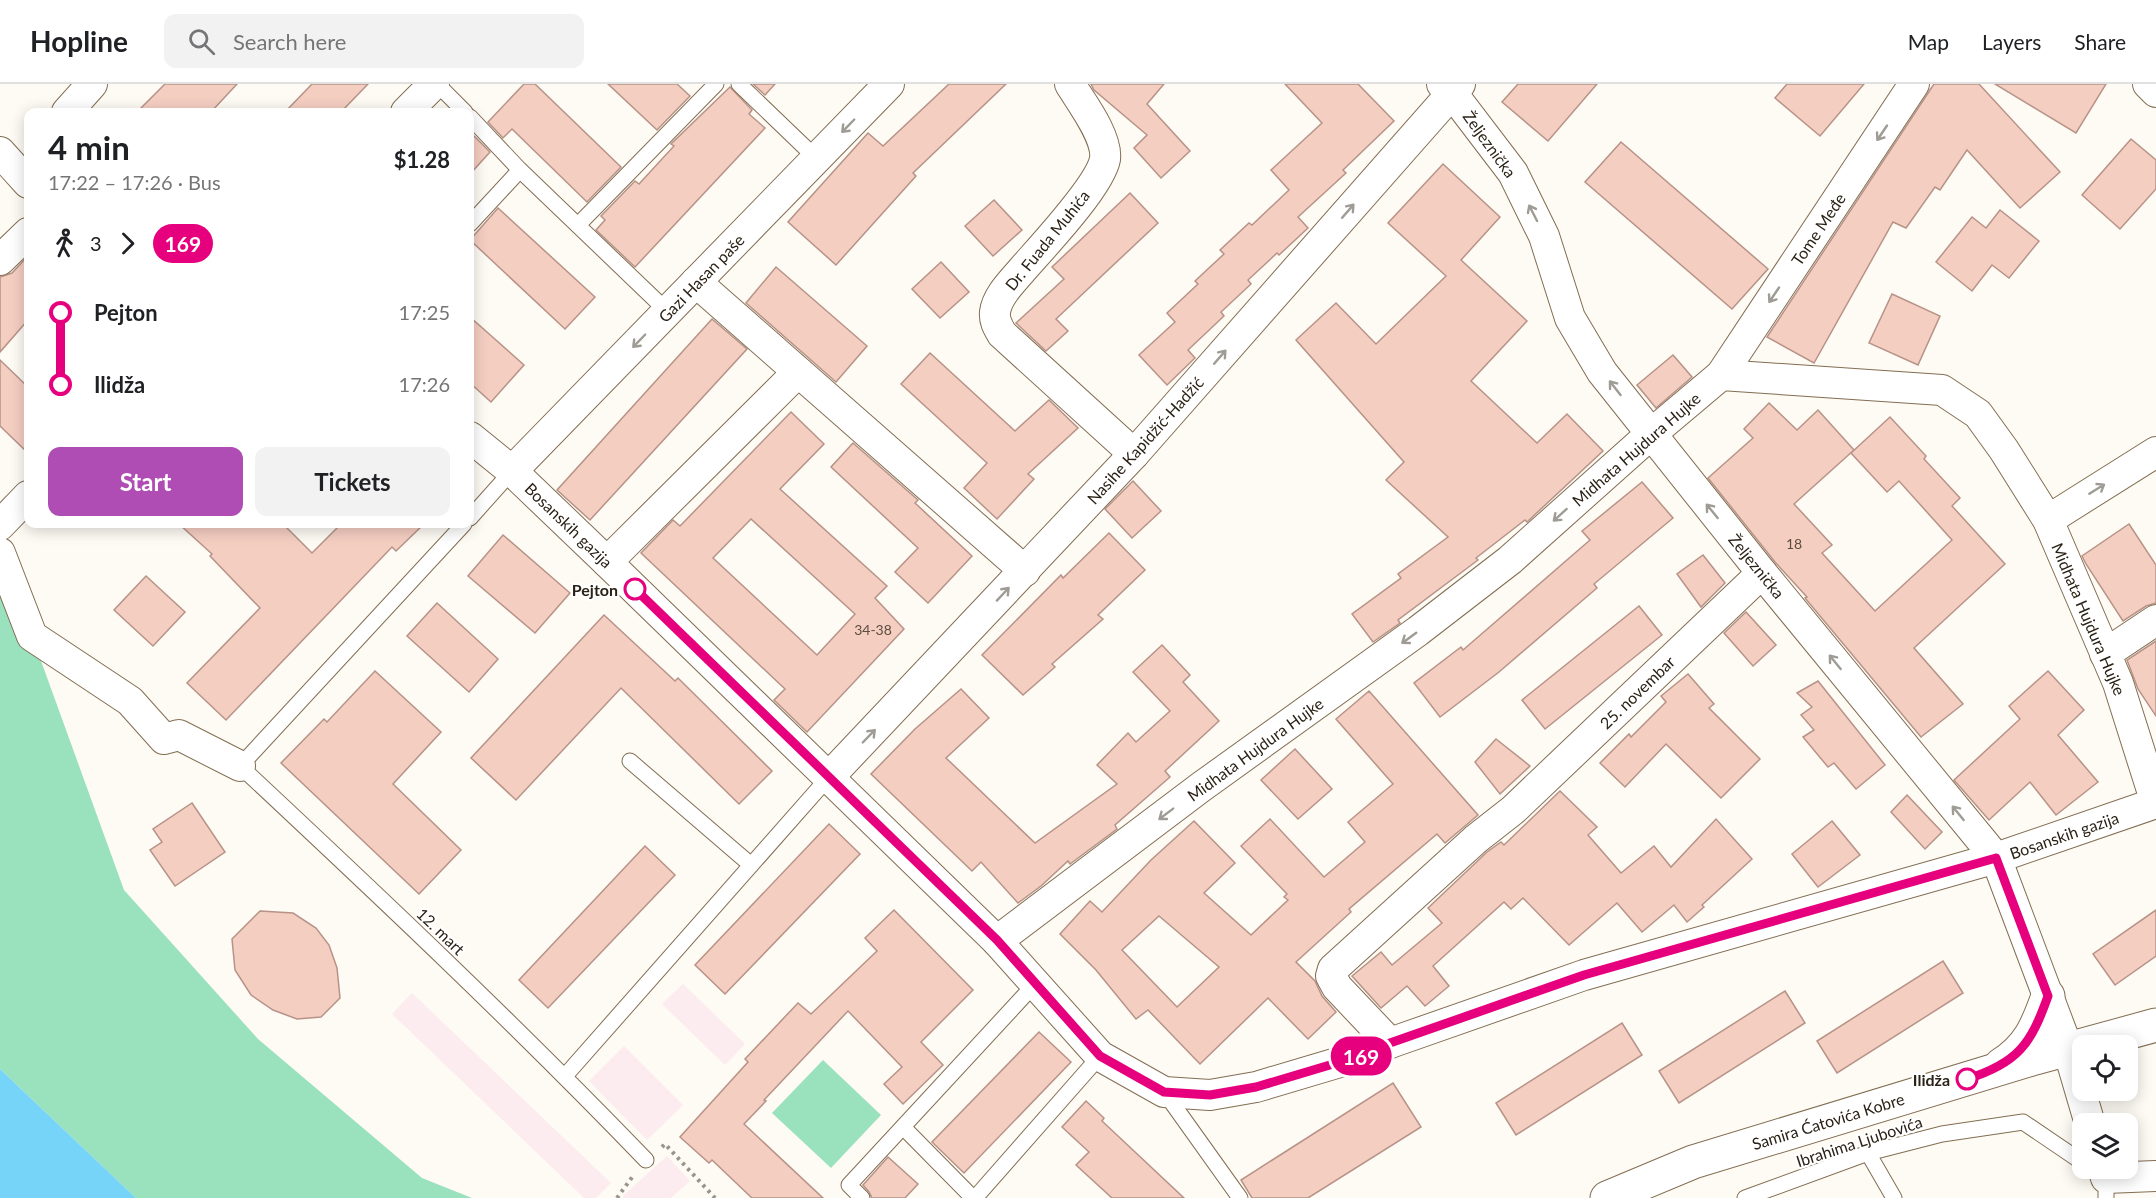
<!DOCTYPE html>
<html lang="en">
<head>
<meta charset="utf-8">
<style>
  body { margin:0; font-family:Lato,sans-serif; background:#f2f2f2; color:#202124; height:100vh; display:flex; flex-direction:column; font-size:22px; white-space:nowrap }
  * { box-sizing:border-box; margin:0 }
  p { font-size:20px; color:#757577 }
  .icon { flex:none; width:33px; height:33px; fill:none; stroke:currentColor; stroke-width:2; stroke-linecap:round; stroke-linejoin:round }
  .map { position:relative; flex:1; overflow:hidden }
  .drawer { position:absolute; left:24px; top:24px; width:450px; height:420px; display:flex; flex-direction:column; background:#fff; border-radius:12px; box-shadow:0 3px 15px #0003 }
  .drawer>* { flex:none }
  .badge { padding:0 12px; border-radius:20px; font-size:21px; line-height:39px }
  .controls { position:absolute; left:2072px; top:951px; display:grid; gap:12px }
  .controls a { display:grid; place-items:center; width:66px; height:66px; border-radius:12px; background:#fff; box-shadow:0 3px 15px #0003; font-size:30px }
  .map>.badge { position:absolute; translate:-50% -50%; box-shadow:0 0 0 3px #fff }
  .legs { display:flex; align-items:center; gap:9px; height:66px; padding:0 24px; font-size:20px }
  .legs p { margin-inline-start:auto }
  .head { display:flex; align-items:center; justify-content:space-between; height:102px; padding:0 24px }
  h1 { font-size:33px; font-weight:700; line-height:45px }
  .cta { display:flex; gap:12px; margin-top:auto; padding:12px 24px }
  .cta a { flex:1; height:69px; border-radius:12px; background:#af4db5; color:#fff; font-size:24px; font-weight:700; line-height:69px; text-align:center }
  .cta a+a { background:#f2f2f2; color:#202124 }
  ul { padding:0 24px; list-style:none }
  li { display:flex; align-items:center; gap:21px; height:72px; font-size:22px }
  li i { display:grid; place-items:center; width:9px; height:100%; margin:0 8px; background:currentColor }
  li i::after { content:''; width:15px; height:15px; margin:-8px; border:4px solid; border-radius:50%; background:#fff }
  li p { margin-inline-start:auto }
  li:first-child i { background:linear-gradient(#0000 50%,currentColor 0) }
  li:last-child i { background:linear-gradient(currentColor 50%,#0000 0) }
  header { display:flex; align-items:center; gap:36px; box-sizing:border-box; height:84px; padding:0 30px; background:#fff; border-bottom:2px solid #e0e0e0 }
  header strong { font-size:28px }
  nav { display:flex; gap:33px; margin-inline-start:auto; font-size:21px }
  .search { width:420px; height:54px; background:#f2f2f2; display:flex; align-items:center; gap:15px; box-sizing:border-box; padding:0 21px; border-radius:12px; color:#757577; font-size:22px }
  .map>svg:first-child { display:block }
</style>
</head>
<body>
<header>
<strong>Hopline</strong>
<div class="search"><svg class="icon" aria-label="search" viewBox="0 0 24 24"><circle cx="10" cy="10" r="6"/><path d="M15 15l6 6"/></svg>Search here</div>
<nav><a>Map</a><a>Layers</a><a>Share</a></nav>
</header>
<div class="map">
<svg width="2156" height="1114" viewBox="0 0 2156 1114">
  <rect width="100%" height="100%" fill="#fefaf4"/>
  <!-- industrial -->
  <g fill="#fcecef">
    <polygon points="683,900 745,960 725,981 662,920"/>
    <polygon points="412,909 611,1099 596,1114 584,1114 392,930"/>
    <polygon points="624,962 683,1021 647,1056 589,997"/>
    <polygon points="667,1072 690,1097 671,1114 624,1114 623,1112"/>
  </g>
  <!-- green -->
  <g fill="#9ae2be">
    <polygon points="0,471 32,552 124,806 258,955 422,1094 472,1114 136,1114 0,985"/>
    <polygon points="823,976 881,1031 831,1084 772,1029"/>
  </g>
  <!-- water -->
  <polygon fill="#76d4f8" points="0,985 136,1114 0,1114"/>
  <!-- building -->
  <g fill="#f5cec2" stroke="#b79387" stroke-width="1.5" fill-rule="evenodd">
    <polygon points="165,0 237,0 211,28 137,28"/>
    <polygon points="312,0 368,0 341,28 285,28"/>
    <polygon points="524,0 535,0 621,83 587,118 512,45 503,54 488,38"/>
    <polygon points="608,0 677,0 690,12 657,46"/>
    <polygon points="753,0 775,0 765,11"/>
    <polygon points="949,0 1006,0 913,89 916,92 836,181 788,138 868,49 883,62"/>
    <polygon points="1091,0 1164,0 1147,20 1190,67 1161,94 1134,64 1147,51 1094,6"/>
    <polygon points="1285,0 1358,0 1394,37 1343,86 1346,89 1298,133 1308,144 1279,171 1277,169 1248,196 1251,200 1221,228 1224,232 1188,266 1195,274 1167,301 1139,271 1175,238 1167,229 1198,200 1195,197 1224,170 1220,166 1249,139 1252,141 1289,106 1271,86 1322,39"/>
    <polygon points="1518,0 1597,0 1548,57 1502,18"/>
    <polygon points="1787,0 1864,0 1820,52 1775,14"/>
    <polygon points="1934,0 1979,0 2060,88 2020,124 1967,66 1940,106 1935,103 1906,144 1893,138 1814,279 1767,253"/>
    <polygon points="1995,0 2106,0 2076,49"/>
    <polygon points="730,3 752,26 749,30 765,44 635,183 596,146 605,136 601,132 635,97 639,100 674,62 671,60"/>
    <polygon points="474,52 490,68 470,90 470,57"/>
    <polygon points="2131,55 2156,76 2156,105 2120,145 2082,111"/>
    <polygon points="1621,58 1768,185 1732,225 1585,98"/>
    <polygon points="1443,80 1500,133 1461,176 1527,237 1471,297 1537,359 1567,330 1603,367 1527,438 1525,436 1476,474 1478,476 1398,536 1400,539 1373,558 1352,530 1401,494 1398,490 1448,453 1386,396 1404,378 1296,256 1336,219 1376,260 1446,192 1388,139"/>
    <polygon points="1130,109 1158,139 1056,235 1068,247 1046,267 1016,239 1064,195 1052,183"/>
    <polygon points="994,116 1022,146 993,172 965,142"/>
    <polygon points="498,124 595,213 565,245 470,156"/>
    <polygon points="2000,126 2039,157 2009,194 1992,181 1972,207 1936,178 1972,133 1986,144"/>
    <polygon points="28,172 28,236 0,268 0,193 12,189"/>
    <polygon points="941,178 969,208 940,234 912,205"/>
    <polygon points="776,183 867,262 836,298 746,219"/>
    <polygon points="1892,210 1940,232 1918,281 1869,259"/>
    <polygon points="470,233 524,281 491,318 470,299"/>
    <polygon points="712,235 747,265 590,436 557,406"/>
    <polygon points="930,269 1015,347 1049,316 1078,344 1028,390 1034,395 997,435 964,404 987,379 901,300"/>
    <polygon points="1673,271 1692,293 1656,324 1637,301"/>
    <polygon points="0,276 28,303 28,369 0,342"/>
    <polygon points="1769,319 1797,346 1818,326 1854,366 1794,420 1832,461 1822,469 1875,527 1952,456 1899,397 1887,408 1851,369 1890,333 1926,372 1924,375 1960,414 1952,422 2005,480 1914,564 1963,620 1921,653 1805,514 1807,513 1775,478 1708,394 1753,354 1744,345"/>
    <path d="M791,328L824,360L780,405L887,502L875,514L904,545L807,648L774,616L785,605L641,469L673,436L680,442ZM751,435L855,530L817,571L713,474Z"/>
    <polygon points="853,359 918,416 915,419 972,472 928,519 895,488 918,464 831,383"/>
    <polygon points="1133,397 1161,427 1132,454 1105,425"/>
    <polygon points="1642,398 1673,434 1594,500 1597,504 1499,588 1440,633 1414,599 1461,563 1463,566 1590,456 1582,447"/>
    <polygon points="179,440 283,440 312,469 341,440 424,440 396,467 392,463 226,636 187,599 260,524 210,472 212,470"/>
    <polygon points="2129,440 2156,481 2156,519 2146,522 2123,537 2086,480 2082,472"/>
    <polygon points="1109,449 1145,486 1098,531 1103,535 1052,580 1055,583 1023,611 982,571 1061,491 1063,494"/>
    <polygon points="503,451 570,509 535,549 468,492"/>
    <polygon points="1703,471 1725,499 1701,523 1677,490"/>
    <polygon points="146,492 185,528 153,562 114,526"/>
    <polygon points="437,519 498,575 469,608 407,552"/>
    <polygon points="1639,522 1662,551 1545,645 1522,616"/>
    <polygon points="1746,528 1776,561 1753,582 1724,549"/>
    <polygon points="604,531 675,597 678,594 772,687 739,720 621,604 516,716 471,674"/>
    <polygon points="2156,557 2156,632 2138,605 2127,576"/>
    <polygon points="1162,561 1190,591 1183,598 1219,637 1165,687 1170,693 1115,741 1117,745 1070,780 1068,777 1041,802 1018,819 981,778 972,787 871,690 915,645 961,605 989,634 946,674 1035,759 1117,700 1097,681 1128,649 1136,658 1170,627 1133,588"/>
    <polygon points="375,587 441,648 393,700 461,766 419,810 281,679 324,635 327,638"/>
    <polygon points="2048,587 2084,626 2058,651 2098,698 2056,731 2030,698 1989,736 1954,696 2020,635 2009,622"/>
    <polygon points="1688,590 1714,620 1709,624 1760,675 1721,714 1666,660 1625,703 1600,679 1629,650 1631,653 1666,618 1661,612"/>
    <polygon points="1818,597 1885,681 1856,705 1834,679 1828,683 1803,653 1814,646 1801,631 1812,623 1797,609"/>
    <path d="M1369,607L1478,731L1445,759L1437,750L1349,825L1351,828L1296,878L1315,897L1322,912L1336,928L1308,955L1268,914L1200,980L1148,926L1136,935L1096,886L1060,850L1090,817L1102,828L1151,776L1194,737L1235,779L1204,809L1251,851L1288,816L1284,813L1287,810L1241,762L1270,735L1324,793L1365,758L1348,738L1393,700L1336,635ZM1159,832L1219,883L1177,923L1122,866Z"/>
    <polygon points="1496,655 1530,682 1500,710 1475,678"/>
    <polygon points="1295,665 1332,705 1298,735 1261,696"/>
    <polygon points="1560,707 1597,743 1588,751 1621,789 1654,762 1671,783 1716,735 1752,775 1702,821 1704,823 1687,838 1674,821 1642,848 1617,819 1569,861 1523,814 1511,825 1504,818 1433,882 1449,902 1425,922 1407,902 1381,924 1352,892 1381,868 1392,881 1442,839 1428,824 1487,768 1501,758 1504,761"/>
    <polygon points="1907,711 1942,748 1925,765 1891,728"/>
    <polygon points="192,719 225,768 175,802 150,766 162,758 153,745"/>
    <polygon points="1832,737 1860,771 1818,803 1792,770"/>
    <polygon points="829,740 860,770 725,910 695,881"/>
    <polygon points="645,762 675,791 548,924 519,896"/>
    <polygon points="894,826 973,906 921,958 943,981 903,1020 884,1000 902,983 848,927 764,1016 766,1017 744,1040 823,1114 752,1114 712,1076 709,1079 680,1053 748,978 745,975 798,919 811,930 877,867 865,854"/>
    <polygon points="2156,826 2156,872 2115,901 2093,870"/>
    <polygon points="260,827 293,829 316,844 329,861 337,884 340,914 321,933 297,935 273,926 251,911 235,886 232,855"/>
    <polygon points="1943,877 1963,909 1837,989 1817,957"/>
    <polygon points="1785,907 1805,939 1679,1019 1659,987"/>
    <polygon points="1622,939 1642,971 1516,1051 1496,1019"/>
    <polygon points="1039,948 1071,978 964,1089 932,1058"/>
    <polygon points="1393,999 1421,1043 1308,1114 1252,1114 1241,1096"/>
    <polygon points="1086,1017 1104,1034 1102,1037 1184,1114 1112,1114 1076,1081 1089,1068 1062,1043"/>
    <polygon points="888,1073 918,1100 905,1114 872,1114 869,1108 863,1101"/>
  </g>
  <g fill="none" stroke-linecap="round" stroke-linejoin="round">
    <defs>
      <g id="lane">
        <polyline points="437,0 465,28"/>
        <polyline points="739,0 816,74"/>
        <polyline points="470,33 520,86 668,228"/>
        <polyline points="470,140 520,86"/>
        <polyline points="578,141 716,0"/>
        <polyline points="470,434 512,387"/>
        <path d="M464,440L240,682C378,811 515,940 646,1076"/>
        <polyline points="630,677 751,781"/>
        <polyline points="565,992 828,694"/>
        <polyline points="1165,1009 1240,1114"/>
        <polyline points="903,1043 973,1114"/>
        <polyline points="1868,1069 1894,1114"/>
        <polyline points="2102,1091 2106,1094 2106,1114"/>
        <polyline points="862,1114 849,1101 1035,900"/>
        <polyline points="975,1114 1100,972"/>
        <polyline points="1745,1114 1868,1069 1942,1050 2023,1038 2082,1078"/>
      </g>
      <g id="street">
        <path d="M1070,0C1081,18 1108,53 1105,75C1100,102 1042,163 1022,186C1012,198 997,212 995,228C994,237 998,243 1002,250L1134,370"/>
        <polyline points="1442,0 1452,9 1513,89 1544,152 1570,234 1602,288 1762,489 1996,774 2068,965 2090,1040"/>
        <polyline points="2148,0 2156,8"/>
        <polyline points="67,28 92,0"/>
        <polyline points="406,28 434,0"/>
        <polyline points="0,68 28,99"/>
        <polyline points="0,176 28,149"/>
        <polyline points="696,198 1025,487"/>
        <polyline points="1721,291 1942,306 1978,330 2004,366 2048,436 2118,599 2156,719"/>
        <polyline points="470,353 512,387 607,478 997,857 1100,972 1164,1008 1210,1011 1256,1003 1360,972 1390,959 1584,891 1996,774 2156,719"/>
        <polyline points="512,387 889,0"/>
        <polyline points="2048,436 2156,368"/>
        <polyline points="0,441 28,412"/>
        <polyline points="0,469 32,552 130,617 164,655 179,651 240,682"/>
        <polyline points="607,478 798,288"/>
        <polyline points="2105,570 2156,536"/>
        <polyline points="828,694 1134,370 1460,0"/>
        <polyline points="997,857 1201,703 1418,547 1510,476 1651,350 1721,291 1914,0"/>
        <polyline points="1390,959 1337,903 1331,892 1333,885 1476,755 1513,726 1762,489"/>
        <polyline points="2103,1084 2106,1094 2156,1092"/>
      </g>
      <g id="secondary">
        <path d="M2001,981C2029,963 2037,943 2048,912"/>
        <polyline points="1607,1114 1693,1078 2035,974 2156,941"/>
      </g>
    </defs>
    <!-- lane casing -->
    <use href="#lane" stroke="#826e52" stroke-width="17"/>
    <!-- street casing -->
    <use href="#street" stroke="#826e52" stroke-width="32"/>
    <!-- secondary casing -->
    <use href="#secondary" stroke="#826e52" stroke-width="35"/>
    <!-- path -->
    <g stroke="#99938a" stroke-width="4" stroke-dasharray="3 4.5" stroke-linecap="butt">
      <polyline points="662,1063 665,1060 715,1114"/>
      <polyline points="617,1114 633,1092"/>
    </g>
    <!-- lane -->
    <use href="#lane" stroke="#fff" stroke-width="15"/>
    <!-- street -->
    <use href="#street" stroke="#fff" stroke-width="30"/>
    <!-- secondary -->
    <use href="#secondary" stroke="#fff" stroke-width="33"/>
  </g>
  <!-- one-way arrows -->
  <defs><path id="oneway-shaft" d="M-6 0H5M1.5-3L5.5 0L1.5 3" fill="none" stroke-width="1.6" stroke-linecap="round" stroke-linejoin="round" transform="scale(1.5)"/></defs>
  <g stroke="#9f9c96">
    <use href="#oneway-shaft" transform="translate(848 42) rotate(134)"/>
    <use href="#oneway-shaft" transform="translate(1882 49) rotate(124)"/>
    <use href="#oneway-shaft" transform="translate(1348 127) rotate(-49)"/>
    <use href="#oneway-shaft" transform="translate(1533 129) rotate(-117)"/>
    <use href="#oneway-shaft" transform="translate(1774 211) rotate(124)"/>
    <use href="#oneway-shaft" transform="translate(639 257) rotate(134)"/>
    <use href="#oneway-shaft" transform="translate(1220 273) rotate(-49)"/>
    <use href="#oneway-shaft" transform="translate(1615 304) rotate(-128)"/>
    <use href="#oneway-shaft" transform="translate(2097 405) rotate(-32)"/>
    <use href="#oneway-shaft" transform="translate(1712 427) rotate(-129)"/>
    <use href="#oneway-shaft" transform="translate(1560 431) rotate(138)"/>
    <use href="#oneway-shaft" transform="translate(1003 510) rotate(-47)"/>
    <use href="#oneway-shaft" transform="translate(1409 554) rotate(144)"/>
    <use href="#oneway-shaft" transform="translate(1835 578) rotate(-129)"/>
    <use href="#oneway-shaft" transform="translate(869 652) rotate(-46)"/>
    <use href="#oneway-shaft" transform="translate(1958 729) rotate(-129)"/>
    <use href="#oneway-shaft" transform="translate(1166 730) rotate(143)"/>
  </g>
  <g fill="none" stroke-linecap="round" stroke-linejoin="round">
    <defs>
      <path id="line-1" d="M635,505L997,856L1100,972L1164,1008L1210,1011L1256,1003L1360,972L1390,959L1584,891L1996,774L2048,912C2031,960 2018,979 1967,995"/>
    </defs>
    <!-- line-1 casing -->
    <use href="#line-1" stroke="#fff" stroke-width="14"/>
    <!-- line-1 -->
    <use href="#line-1" stroke="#e6007e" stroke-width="9"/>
  </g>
  <!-- markers -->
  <g fill="#fff" stroke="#e6007e" stroke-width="3">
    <circle cx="635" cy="505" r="10"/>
    <circle cx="1967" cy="995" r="10"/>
  </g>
  <g text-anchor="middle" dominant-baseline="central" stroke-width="4.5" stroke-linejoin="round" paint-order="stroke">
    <!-- number labels -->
    <g font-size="14" fill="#5d4d41">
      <text x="1794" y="459">18</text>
      <text x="873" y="545">34-38</text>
    </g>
    <!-- street labels -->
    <g font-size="16" fill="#2a2216" stroke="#fff">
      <text transform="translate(1490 60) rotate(54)">Željeznička</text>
      <text transform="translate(1818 145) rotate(-56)">Tome Međe</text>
      <text transform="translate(1047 156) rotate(-51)">Dr. Fuada Muhića</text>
      <text transform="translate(701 194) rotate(-46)">Gazi Hasan paše</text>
      <text transform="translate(1145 356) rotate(-48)">Nasihe Kapidžić-Hadžić</text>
      <text transform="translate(1636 365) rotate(-41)">Midhata Hujdura Hujke</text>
      <text transform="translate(569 441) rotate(44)">Bosanskih gazija</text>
      <text transform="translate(1757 482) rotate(51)">Željeznička</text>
      <text transform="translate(2089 535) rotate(67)">Midhata Hujdura Hujke</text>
      <text transform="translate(1637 608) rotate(-44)">25. novembar</text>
      <text transform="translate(1255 665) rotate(-36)">Midhata Hujdura Hujke</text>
      <text transform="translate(2064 751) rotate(-19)">Bosanskih gazija</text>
      <text transform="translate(441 847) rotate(44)">12. mart</text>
      <text transform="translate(1828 1037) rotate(-17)">Samira Ćatovića Kobre</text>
      <text transform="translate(1859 1057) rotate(-18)">Ibrahima Ljubovića</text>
    </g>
    <!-- stop labels -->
    <g font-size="16" font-weight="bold" fill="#2a2216" stroke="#fff" text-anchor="end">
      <text x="618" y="505">Pejton</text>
      <text x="1950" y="995">Ilidža</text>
    </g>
  </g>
</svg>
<div class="controls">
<a><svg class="icon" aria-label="locate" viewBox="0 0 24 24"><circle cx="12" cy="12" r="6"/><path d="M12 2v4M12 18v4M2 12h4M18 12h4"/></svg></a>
<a><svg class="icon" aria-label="layers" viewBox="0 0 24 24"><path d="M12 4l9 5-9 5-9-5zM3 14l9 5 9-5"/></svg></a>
</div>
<b class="badge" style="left:1361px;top:972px;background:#e6007e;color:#fff">169</b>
<section class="drawer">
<div class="head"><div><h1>4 min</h1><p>17:22 – 17:26 · Bus</p></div><b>$1.28</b></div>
<div class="legs"><svg class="icon" aria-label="walk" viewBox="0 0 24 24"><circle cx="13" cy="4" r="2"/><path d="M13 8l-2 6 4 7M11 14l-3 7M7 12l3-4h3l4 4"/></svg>3<svg class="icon" aria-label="forward" viewBox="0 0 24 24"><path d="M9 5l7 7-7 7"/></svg><b class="badge" style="background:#e6007e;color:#fff">169</b></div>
<ul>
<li><i style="color:#e6007e"></i><b>Pejton</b><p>17:25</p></li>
<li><i style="color:#e6007e"></i><b>Ilidža</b><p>17:26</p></li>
</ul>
<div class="cta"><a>Start</a><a>Tickets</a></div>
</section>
</div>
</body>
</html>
